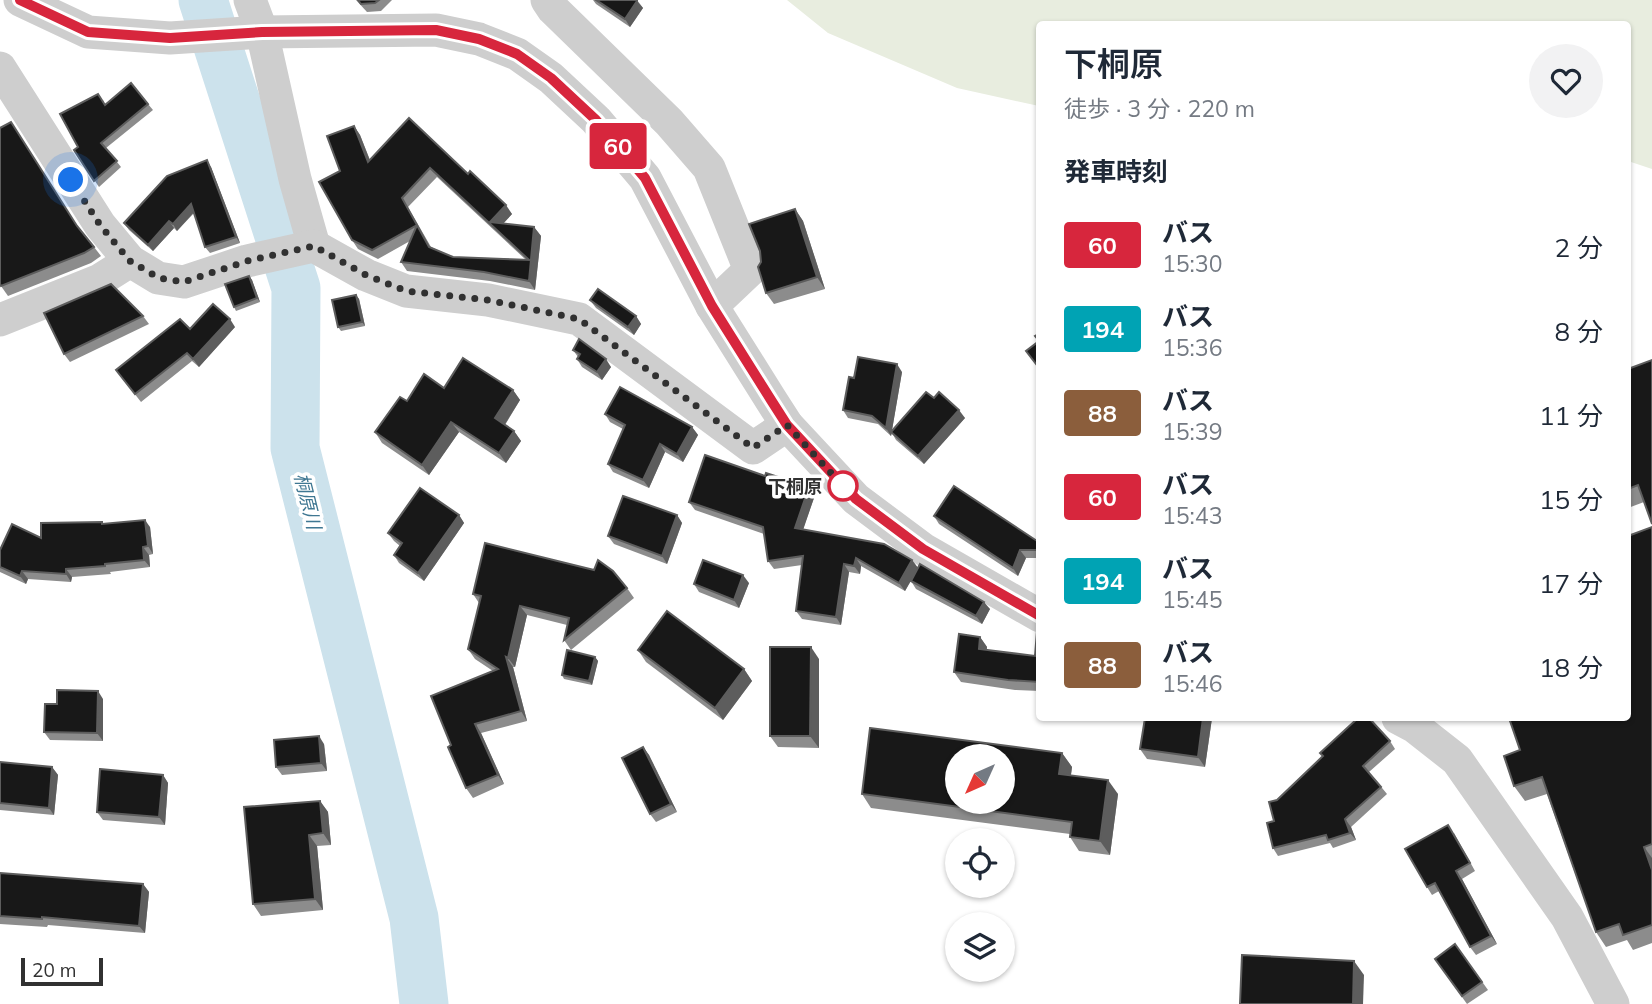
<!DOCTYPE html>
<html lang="ja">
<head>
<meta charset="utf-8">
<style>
  body { margin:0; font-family:Mulish,"Noto Sans JP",sans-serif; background:#f2f2f3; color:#1f2937; height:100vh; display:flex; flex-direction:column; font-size:26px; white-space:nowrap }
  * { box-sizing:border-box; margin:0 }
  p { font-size:23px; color:#747a83 }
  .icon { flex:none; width:38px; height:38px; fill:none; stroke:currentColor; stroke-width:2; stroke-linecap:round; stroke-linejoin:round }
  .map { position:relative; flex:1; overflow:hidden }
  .panel { position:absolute; left:1036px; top:21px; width:595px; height:700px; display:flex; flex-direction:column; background:#fff; border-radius:7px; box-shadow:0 2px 5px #0004 }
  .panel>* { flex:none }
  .badge { padding:0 14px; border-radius:5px; font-size:24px; line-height:46px }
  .needle { width:46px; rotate:225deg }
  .fabs { position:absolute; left:945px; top:744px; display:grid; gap:14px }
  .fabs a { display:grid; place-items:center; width:70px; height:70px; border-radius:50%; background:#fff; box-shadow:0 2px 5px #0004; font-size:35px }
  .scale { position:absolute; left:21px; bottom:18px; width:82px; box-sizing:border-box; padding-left:7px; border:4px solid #313131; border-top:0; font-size:19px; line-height:24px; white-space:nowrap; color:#313131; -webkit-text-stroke:5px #fff; paint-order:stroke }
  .you { position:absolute; width:35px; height:35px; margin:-18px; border:5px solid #fff; border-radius:50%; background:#1a73e8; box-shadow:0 0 0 10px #1a73e833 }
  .map>.badge { position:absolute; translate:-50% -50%; box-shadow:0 0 0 4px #fff }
  h2 { padding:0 28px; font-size:26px; line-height:63px }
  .round { display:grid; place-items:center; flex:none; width:74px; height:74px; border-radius:37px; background:#f2f2f3 }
  .head { display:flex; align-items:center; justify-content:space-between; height:119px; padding:0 28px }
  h1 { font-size:33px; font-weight:600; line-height:52px }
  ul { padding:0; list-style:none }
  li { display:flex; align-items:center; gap:21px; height:84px; padding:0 28px }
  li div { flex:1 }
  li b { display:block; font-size:26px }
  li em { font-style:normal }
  li .badge { min-width:77px; font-weight:700; text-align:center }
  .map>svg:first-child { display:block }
</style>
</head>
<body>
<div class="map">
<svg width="1652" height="1004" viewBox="0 0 1652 1004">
  <rect width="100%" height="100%" fill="#fff"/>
  <!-- green -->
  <polygon fill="#e8eddf" points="787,0 1652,0 1652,169 1628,161 1628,24 1040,24 1039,106 957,88 828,33"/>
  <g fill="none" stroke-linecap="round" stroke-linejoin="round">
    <!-- river -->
    <polyline stroke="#cce2ec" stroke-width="49" points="203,0 296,288 295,448 414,918 424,1004"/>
    <!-- minor -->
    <g stroke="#cecece" stroke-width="33">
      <polyline points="20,0 88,32 170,38 262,32 436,30 479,39 517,54 551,78 596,120 645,178 712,306 771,400 787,425 856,499 923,549 1040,616"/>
      <polyline points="250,0 262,32 295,179 314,246"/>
      <polyline points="547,0 553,9 669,122 709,168 750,270 712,306"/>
      <polyline points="0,68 100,225 130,261 158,278 184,282 247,261 314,246 366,275 406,291 488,300 579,319 753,448 787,425"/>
      <polyline points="0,320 100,280 130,261"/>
      <polyline points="1398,718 1415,727 1457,760 1567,917 1613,1004"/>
    </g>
  </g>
  <!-- wall -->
  <g fill="#8c8c8c" fill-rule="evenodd">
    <polygon points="356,0 392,0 381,11 367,12"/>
    <polygon points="593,0 637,0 643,8 630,27 596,4"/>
    <polygon points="103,100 105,105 148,104 153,110 106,148 121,167 99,187 74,150 78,147"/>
    <path d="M354,126L360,135L370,160L468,174L512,214L503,224L534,227L541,236L535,290L490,281L407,271L401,262L410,241L378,259L358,249L352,240L340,171ZM437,177L525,259L453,257L431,247L408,207Z"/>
    <polygon points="211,167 240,243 210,253 205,247 194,213 177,231 174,228 153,251 129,230 124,223"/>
    <polygon points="795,209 803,221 825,289 774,304 766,293"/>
    <polygon points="80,229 101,256 91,263 8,296 1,286"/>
    <polygon points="249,276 252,280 260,302 236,311 234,307"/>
    <polygon points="356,295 359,299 365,326 341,331 338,327"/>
    <polygon points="590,300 636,316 641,324 634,335 596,308"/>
    <polygon points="143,316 149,324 70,362 64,354"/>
    <polygon points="235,327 199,367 192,361 141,402 116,370 190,329"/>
    <polygon points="573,350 611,367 602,380 582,367 577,359 578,357"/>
    <polygon points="1628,369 1644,502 1628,508"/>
    <polygon points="902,372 892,430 934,398 965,418 924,464 896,440 892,433 891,436 878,424 848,418 843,410 854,378"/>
    <polygon points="444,388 513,390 520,400 505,425 514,431 521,441 506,463 459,432 429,475 382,443 375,432 407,401"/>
    <polygon points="605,414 692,427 698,435 683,462 665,452 649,488 613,472 608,464 623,429 610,422"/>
    <polygon points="765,476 809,487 815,495 803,529 912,560 918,568 990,609 982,624 916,589 911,581 915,574 905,591 861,566 860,574 849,572 841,625 802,619 796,611 802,565 774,569 768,561 764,534 695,510 689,502"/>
    <polygon points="1040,500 1040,558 1026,558 1018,576 939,524 934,516 1037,541"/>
    <polygon points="459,515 464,523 424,581 399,563 394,555 400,546 394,541 388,533"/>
    <polygon points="677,515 682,523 667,564 614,544 608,536"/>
    <polygon points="102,522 103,524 150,527 153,554 149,555 150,567 110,572 111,574 72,577 71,582 28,579 26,584 0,572 0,550 41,538"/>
    <polygon points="1652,527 1652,943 1633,950 1627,940 1606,947 1596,932 1547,794 1525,801 1514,786 1520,750"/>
    <polygon points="749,583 739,608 699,592 694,584"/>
    <polygon points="627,588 634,598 571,650 564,640 567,625 527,615 515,667 513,667 527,721 481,733 504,784 473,798 466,788 451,745 493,671 475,659 468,649 479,603 473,594"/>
    <polygon points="1040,631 1040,691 1015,690 961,682 954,672 980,637 987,647 987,650 1035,656"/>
    <polygon points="638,650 744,669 752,681 723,720 646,662"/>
    <polygon points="595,657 598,661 592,685 564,679 562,675"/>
    <polygon points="819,659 819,748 778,747 770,736"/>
    <polygon points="103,699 103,741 50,740 44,732 57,704"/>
    <polygon points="1212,718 1205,767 1147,759 1140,749"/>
    <polygon points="1390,741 1395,749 1369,772 1387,794 1351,827 1356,840 1333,848 1330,843 1278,856 1273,848 1274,821 1277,800"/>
    <polygon points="324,744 327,771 282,775 276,767"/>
    <polygon points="643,747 649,755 677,812 656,822 650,814"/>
    <polygon points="1062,753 1072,767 1071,775 1118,794 1110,855 1079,851 1070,837 1070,834 871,808 862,794"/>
    <polygon points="0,762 52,767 58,775 54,815 0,810"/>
    <polygon points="163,775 168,783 165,825 103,820 97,812"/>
    <polygon points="320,801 328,812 331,845 317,846 323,910 261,916 253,904"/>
    <polygon points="1454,833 1475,871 1462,879 1497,944 1476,955 1470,947 1439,891 1432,895 1427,887"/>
    <polygon points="0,873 143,884 149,892 145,933 48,925 47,927 0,924"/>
    <polygon points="1455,944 1488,990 1467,1004 1435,959"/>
  </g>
  <!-- shaded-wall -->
  <g fill="#5d5d5d">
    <polygon points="637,1 643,8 630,27 625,19"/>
    <polygon points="354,126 360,135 374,171 368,162"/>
    <polygon points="207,160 211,167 240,243 236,237"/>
    <polygon points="191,204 195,211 177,231 173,224"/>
    <polygon points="506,205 512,214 497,230 490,222"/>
    <polygon points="795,209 803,221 825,289 817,277"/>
    <polygon points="169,221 174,228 153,251 148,245"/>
    <polygon points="534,227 541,236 535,290 529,281"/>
    <polygon points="249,276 252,280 260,302 257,298"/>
    <polygon points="356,295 359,299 365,326 362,322"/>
    <polygon points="636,316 641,324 634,335 628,327"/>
    <polygon points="230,319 235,327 199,367 193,359"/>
    <polygon points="606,359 611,367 602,380 597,372"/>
    <polygon points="897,364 902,372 891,436 886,428"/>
    <polygon points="513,390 520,400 502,429 495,418"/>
    <polygon points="959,410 965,418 924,464 918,456"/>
    <polygon points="451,422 459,432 429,475 422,465"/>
    <polygon points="692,427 698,435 683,462 677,454"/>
    <polygon points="514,431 521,441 506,463 499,453"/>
    <polygon points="660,444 665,452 649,488 643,480"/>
    <polygon points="809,487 815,495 801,536 795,528"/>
    <polygon points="459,515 464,523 424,581 418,573"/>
    <polygon points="677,515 682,523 667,564 662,556"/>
    <polygon points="145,520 150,527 153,554 148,546"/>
    <polygon points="143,547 149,555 150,567 144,560"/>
    <polygon points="1020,550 1026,558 1018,576 1013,568"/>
    <polygon points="856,558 861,566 860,574 854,566"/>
    <polygon points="912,560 918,568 905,591 899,583"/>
    <polygon points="844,564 849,572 841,625 836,617"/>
    <polygon points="66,569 72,577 71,582 66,574"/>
    <polygon points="22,571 28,579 26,584 20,576"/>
    <polygon points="743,575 749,583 739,608 734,600"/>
    <polygon points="984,602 990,609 982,624 976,616"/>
    <polygon points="520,606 527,615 515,667 508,658"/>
    <polygon points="980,637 987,647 985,658 979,649"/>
    <polygon points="811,647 819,659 819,748 810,736"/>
    <polygon points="506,657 513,667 527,721 521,711"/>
    <polygon points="595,657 598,661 592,685 589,681"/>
    <polygon points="744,669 752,681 723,720 715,708"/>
    <polygon points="98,691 103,699 103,741 97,733"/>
    <polygon points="1203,718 1212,718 1205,767 1198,757"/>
    <polygon points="475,724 481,733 504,784 498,775"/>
    <polygon points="319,736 324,744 327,771 321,763"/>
    <polygon points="643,747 649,755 677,812 671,804"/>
    <polygon points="1062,753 1072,767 1069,788 1059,774"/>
    <polygon points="52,767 58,775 54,815 49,808"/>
    <polygon points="163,775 168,783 165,825 159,817"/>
    <polygon points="1108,780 1118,794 1110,855 1100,841"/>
    <polygon points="320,801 328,812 331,845 323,833"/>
    <polygon points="1345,819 1351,827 1356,840 1350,833"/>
    <polygon points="309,835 317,846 323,910 315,899"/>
    <polygon points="1644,847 1652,858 1652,870"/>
    <polygon points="1456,871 1462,879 1497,944 1491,936"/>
    <polygon points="143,884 149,892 145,933 139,926"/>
    <polygon points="1354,961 1364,975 1363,1004 1353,1004"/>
  </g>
  <!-- building -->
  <g fill="#181818" stroke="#5d5d5d" stroke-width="2" fill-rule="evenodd">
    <polygon points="358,0 379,0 375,3 361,4"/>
    <polygon points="596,0 637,0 637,1 625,19"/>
    <polygon points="131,83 148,104 101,143 117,161 94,181 74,150 78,147 60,114 98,94 105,105"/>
    <polygon points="409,118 468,174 470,171 506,205 490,222 534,227 529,281 484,272 401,262 417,225 429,247 453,257 529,260 430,168 402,198 417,225 372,250 352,240 319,182 340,171 327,136 354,126 368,162"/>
    <polygon points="11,122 77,226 94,247 84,253 1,286 0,284 0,128"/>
    <polygon points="207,160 236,237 205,247 191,204 173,224 169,221 148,245 124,223 167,176"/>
    <polygon points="795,209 817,277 766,293 758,267 761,262 760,251 749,224"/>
    <polygon points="249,276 257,298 234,307 225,284"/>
    <polygon points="111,284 143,316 64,354 44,313"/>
    <polygon points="598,289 636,316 628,327 590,300"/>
    <polygon points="356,295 362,322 338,327 332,300"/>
    <polygon points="213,304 230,319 193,359 187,353 135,394 116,370 180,319 190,329"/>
    <polygon points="1040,333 1040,369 1026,351 1039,341 1035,336"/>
    <polygon points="579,339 606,359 597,372 577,359 580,354 573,350"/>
    <polygon points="858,357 897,364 886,428 872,416 843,410 849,377 854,378"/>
    <polygon points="463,358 513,390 495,418 514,431 499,453 451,422 422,465 375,432 400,397 407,401 424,374 444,388"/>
    <polygon points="1652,360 1652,524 1638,485 1628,489 1628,369"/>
    <polygon points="620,387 692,427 677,454 660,444 643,480 608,464 625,425 605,414"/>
    <polygon points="926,392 934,398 939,392 959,410 918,456 891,432"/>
    <polygon points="705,455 765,476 766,473 809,487 795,528 884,544 912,560 899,583 856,558 854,566 844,564 836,617 796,611 803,556 768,561 763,527 689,502"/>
    <polygon points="954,486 1037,541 1037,500 1040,500 1040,550 1020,550 1013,568 934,516"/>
    <polygon points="420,488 459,515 418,573 394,555 402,543 388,533"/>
    <polygon points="623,496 677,515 662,556 608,536"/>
    <polygon points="145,520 148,546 143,547 144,560 105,564 105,566 66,569 66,574 22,571 20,576 0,567 0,550 12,524 41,538 41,523 102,522 102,524"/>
    <polygon points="1652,527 1652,844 1644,847 1652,870 1652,925 1623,935 1619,924 1596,932 1542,777 1514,786 1504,756 1520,750 1509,718 1628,718 1628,536"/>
    <polygon points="485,543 594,570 598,560 613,571 627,588 564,640 569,618 520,606 508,658 506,657 521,711 475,724 498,775 466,788 448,747 451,745 431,696 498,669 468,649 481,596 473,594"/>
    <polygon points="703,560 743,575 734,600 694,584"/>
    <polygon points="920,564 984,602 976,616 911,581"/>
    <polygon points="667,611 744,669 715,708 638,650"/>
    <polygon points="1037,631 1040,631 1040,682 1008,680 954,672 959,634 980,637 979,649 1035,656"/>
    <polygon points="770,647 811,647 810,736 770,736"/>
    <polygon points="567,650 595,657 589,681 562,675"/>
    <polygon points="57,690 98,691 97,733 44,732 45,704 57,704"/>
    <polygon points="1145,718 1203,718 1198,757 1140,749"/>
    <polygon points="1358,718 1369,718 1390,741 1363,766 1381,787 1345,819 1350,833 1328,840 1326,835 1273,848 1267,823 1274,821 1269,802 1277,800 1323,756 1320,753"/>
    <path d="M870,728L1062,753L1059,774L1108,780L1100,841L1070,837L1072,822L862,794ZM957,756H1003V802H957Z"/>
    <polygon points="319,736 321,763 276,767 274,740"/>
    <polygon points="643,747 671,804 650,814 622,758"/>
    <polygon points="0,762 52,767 49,808 0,803"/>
    <polygon points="100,769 163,775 159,817 97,812"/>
    <polygon points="320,801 323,833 309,835 315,899 253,904 244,807"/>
    <polygon points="1448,825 1470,863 1456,871 1491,936 1470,947 1435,883 1427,887 1405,849"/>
    <polygon points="0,873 143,884 139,926 42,917 42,919 0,916"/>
    <polygon points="1455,944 1482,982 1462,996 1435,959"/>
    <polygon points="1242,955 1354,961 1353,1004 1240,1004"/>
  </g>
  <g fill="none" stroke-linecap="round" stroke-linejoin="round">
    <defs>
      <polyline id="line" points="20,0 88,32 170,38 262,32 436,30 479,39 517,54 551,78 596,120 645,178 712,306 771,400 787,425 856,499 923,549 1040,616"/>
    </defs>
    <!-- line casing -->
    <use href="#line" stroke="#fff" stroke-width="16"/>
    <!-- line -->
    <use href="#line" stroke="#d7263d" stroke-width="10"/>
    <!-- walk -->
    <polyline stroke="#313131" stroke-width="7" stroke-dasharray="0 12.6" points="71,180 100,225 130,261 159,278 184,282 247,261 314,246 366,275 406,291 488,300 579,319 753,448 787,425 843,486"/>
  </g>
  <!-- markers -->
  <circle fill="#fff" stroke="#d7263d" stroke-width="3.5" cx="843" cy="486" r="14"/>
  <g text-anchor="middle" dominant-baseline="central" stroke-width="7" stroke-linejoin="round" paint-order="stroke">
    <!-- stop labels -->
    <g font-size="18" font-weight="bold" fill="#313131" stroke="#fff" text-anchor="end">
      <text x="822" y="486">下桐原</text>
    </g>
    <!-- water labels -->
    <g font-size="19" font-style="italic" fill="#3f7792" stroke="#fff">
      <text transform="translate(308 501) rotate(76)">桐原川</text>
    </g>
  </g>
</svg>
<div class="fabs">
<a><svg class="needle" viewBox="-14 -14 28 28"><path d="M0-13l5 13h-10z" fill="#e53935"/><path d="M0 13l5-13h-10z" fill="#747a83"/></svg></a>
<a><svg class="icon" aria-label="locate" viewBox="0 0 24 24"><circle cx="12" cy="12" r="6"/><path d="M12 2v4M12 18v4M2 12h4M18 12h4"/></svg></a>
<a><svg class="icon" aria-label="layers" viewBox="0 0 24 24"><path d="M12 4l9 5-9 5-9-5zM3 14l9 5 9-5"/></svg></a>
</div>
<div class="scale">20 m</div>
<div class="you" style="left:71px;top:180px"></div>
<b class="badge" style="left:618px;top:146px;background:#d7263d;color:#fff">60</b>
<section class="panel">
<div class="head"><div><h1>下桐原</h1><p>徒歩 · 3 分 · 220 m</p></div><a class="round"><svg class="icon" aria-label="heart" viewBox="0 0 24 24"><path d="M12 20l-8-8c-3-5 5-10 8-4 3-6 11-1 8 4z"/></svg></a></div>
<h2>発車時刻</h2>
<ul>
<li><span class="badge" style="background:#d7263d;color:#fff">60</span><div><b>バス</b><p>15:30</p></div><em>2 分</em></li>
<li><span class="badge" style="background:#00a3b4;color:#fff">194</span><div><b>バス</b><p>15:36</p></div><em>8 分</em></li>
<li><span class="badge" style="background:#8b5e3c;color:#fff">88</span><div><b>バス</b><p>15:39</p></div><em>11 分</em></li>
<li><span class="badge" style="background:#d7263d;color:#fff">60</span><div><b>バス</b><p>15:43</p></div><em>15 分</em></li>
<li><span class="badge" style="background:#00a3b4;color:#fff">194</span><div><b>バス</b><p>15:45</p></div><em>17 分</em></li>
<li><span class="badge" style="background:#8b5e3c;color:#fff">88</span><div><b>バス</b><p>15:46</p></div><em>18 分</em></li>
</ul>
</section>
</div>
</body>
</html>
